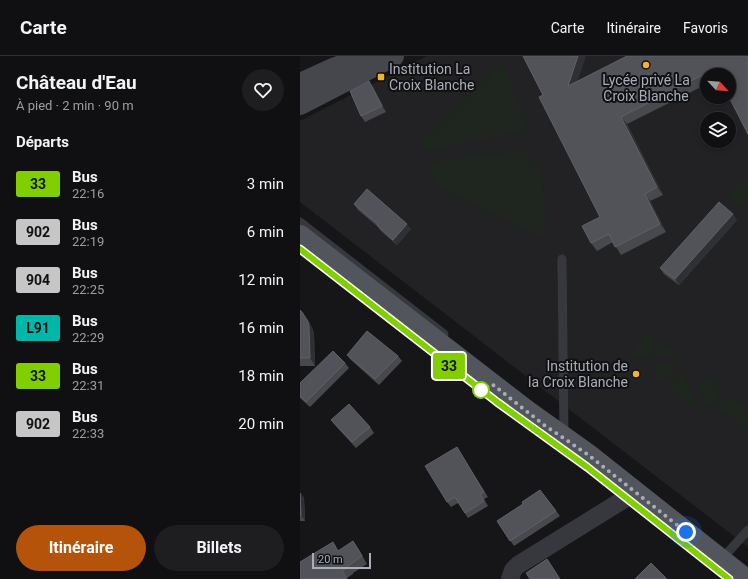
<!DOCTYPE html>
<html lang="fr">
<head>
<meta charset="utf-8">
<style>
  body { margin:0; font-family:Roboto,sans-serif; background:#1e1e20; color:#f1f3f6; height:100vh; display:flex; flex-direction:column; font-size:15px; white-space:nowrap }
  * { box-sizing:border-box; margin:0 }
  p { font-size:13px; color:#9c9d9f }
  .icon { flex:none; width:22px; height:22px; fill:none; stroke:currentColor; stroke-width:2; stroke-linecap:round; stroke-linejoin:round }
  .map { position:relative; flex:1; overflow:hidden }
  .details { display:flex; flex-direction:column; background:#101012; width:300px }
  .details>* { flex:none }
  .badge { padding:0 8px; border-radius:3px; font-size:14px; line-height:26px }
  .needle { width:26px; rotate:116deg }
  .controls { position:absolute; left:400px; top:12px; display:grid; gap:8px }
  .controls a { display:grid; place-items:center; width:36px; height:36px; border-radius:50%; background:#101012; box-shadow:0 2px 6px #0003,0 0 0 1px #303032; font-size:20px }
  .scale { position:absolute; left:12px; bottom:10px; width:59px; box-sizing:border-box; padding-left:4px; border:2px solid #a8adb8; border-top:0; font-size:11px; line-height:14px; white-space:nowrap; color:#a8adb8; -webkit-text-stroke:3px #111113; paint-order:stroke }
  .you { position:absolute; width:20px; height:20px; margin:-10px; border:3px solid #fff; border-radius:50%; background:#1a73e8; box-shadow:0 0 0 6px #1a73e833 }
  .map>.badge { position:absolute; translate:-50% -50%; box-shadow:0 0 0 2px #fff }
  h2 { padding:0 16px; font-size:15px; line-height:36px }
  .round { display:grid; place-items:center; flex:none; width:42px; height:42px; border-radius:21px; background:#1e1e20 }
  .headline { display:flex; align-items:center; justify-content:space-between; height:68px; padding:0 16px }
  h1 { font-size:19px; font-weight:700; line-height:30px }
  .action { display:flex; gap:8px; margin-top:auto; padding:8px 16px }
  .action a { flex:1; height:46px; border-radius:24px; background:#b45309; color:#fff; font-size:16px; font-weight:700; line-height:46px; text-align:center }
  .action a+a { background:#1e1e20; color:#f1f3f6 }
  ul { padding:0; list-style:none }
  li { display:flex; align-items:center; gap:12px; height:48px; padding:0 16px }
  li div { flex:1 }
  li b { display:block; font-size:15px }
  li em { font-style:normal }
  li .badge { min-width:44px; font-weight:700; text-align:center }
  header { display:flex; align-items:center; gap:24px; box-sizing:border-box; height:56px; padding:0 20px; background:#101012; border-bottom:1px solid #303032 }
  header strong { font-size:19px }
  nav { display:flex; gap:22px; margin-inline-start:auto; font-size:14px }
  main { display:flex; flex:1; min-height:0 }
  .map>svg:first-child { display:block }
</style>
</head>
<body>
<header>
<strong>Carte</strong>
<nav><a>Carte</a><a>Itinéraire</a><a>Favoris</a></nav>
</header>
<main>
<section class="details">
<div class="headline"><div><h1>Château d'Eau</h1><p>À pied · 2 min · 90 m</p></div><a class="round"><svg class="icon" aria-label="heart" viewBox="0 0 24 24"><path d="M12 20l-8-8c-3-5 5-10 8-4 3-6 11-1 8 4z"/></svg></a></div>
<h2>Départs</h2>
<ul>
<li><span class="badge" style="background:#81cf00;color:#111">33</span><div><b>Bus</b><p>22:16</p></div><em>3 min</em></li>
<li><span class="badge" style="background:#c6c6c6;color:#111">902</span><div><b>Bus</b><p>22:19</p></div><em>6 min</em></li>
<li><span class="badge" style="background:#c6c6c6;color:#111">904</span><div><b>Bus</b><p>22:25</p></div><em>12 min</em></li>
<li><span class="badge" style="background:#00b8aa;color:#111">L91</span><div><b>Bus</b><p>22:29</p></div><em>16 min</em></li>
<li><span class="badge" style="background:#81cf00;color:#111">33</span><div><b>Bus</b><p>22:31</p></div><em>18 min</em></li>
<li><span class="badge" style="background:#c6c6c6;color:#111">902</span><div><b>Bus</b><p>22:33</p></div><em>20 min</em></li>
</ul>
<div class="action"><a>Itinéraire</a><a>Billets</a></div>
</section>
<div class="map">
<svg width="448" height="523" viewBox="0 0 448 523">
  <rect width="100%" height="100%" fill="#161618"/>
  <!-- built -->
  <path fill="#222225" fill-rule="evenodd" d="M127,0H448V491L0,146V65ZM407,19H429V41H407ZM407,63H429V85H407Z"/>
  <!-- green -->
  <g fill="#1e261f">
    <polygon points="204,5 227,74 124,95 123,85"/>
    <polygon points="226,94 239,113 244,140 246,183 136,130 130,106"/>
    <polygon points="448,119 448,144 440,153 428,140"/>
    <polygon points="346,276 354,281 353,302 332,300"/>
    <polygon points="357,282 382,302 380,304 357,302"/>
    <polygon points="356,307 379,308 364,328 356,322"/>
    <polygon points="381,313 402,358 368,332"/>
    <polygon points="405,321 422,332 406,353 398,332"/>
    <polygon points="427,339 448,354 448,376 417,351"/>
  </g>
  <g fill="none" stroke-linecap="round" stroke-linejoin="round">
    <!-- service -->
    <g stroke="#37383d" stroke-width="9">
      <polyline points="0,166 144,278"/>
      <polyline points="262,203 264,381"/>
      <polyline points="421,504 448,474"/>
    </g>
    <!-- minor -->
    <polyline stroke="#37383d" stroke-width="18" points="210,523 213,514 218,509 326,442"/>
    <!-- secondary -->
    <g stroke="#45474d" stroke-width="22">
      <polyline points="0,28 33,13 68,0"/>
      <polyline points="0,48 93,0"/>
    </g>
    <!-- primary -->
    <polyline stroke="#53555c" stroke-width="22" points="0,180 228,356 287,398 445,523"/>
  </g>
  <!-- wall -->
  <g fill="#47494d">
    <polygon points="223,0 285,0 277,25 448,0 448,79 429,41 429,19 407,19 407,28 327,68 363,139 350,145 366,176 321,199 313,186 297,195 291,187 300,161 243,39"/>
    <polygon points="73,31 86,56 65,66 61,60"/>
    <polygon points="54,148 111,173 97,189 81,175 77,170 58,154"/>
    <polygon points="437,164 379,229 364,218 360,212"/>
    <polygon points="0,254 2,256 8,264 13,274 14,279 15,310 0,310"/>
    <polygon points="47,299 98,300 102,305 79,329 51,304"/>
    <polygon points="45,307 49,312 10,351 0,342 0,327"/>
    <polygon points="31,364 70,371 74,377 56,392 35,369"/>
    <polygon points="160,397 188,441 184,443 188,450 168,462 158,447 151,451 147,446"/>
    <polygon points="240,434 260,460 214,490 197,465 223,448"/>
    <polygon points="0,437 4,442 5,465 0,465"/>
    <polygon points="58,492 67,508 53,517 53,518 47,522 47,523 0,523 38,494"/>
  </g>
  <!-- shaded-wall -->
  <g fill="#2f3033">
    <polygon points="278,0 285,0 286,1 273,38 268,30"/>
    <polygon points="69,25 73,31 86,56 82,50"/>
    <polygon points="321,61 327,68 363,139 357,131"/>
    <polygon points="345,138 350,145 366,176 360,168"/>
    <polygon points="433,158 437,164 379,229 375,223"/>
    <polygon points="107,168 111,173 97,189 93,184"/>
    <polygon points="2,256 8,264 13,274 14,279 15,310 10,302"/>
    <polygon points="0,436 4,442 5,465 1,459"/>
    <polygon points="53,485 58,492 67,508 62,500"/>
  </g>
  <!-- building -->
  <g fill="#525359" stroke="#5f6168">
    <polygon points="223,0 278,0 268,30 327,0 448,0 448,78 429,41 429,19 417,19 414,13 321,61 357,131 345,138 360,168 315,191 309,178 291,187 282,170 300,161 239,41 243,39"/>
    <polygon points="69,25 82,50 61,60 50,35"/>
    <polygon points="67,133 107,168 93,184 77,169 78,168 54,148"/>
    <polygon points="419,146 433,158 375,223 360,212"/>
    <polygon points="0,254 2,256 8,266 9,271 10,302 0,302"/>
    <polygon points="67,275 98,300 75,323 47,299"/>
    <polygon points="33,295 45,307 6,346 0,340 0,327"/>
    <polygon points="49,348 70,371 52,386 31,364"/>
    <polygon points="157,391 184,436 180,438 184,445 165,457 155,441 147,446 125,410"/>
    <polygon points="240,434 256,455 210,485 197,465 223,448 222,446"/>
    <polygon points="0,437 1,459 0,459"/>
    <polygon points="53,485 62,500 48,510 48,511 42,515 47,523 0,523 0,506 33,486 38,495"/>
    <polygon points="247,503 260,523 230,523 226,517"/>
    <polygon points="351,507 367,523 335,523"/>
  </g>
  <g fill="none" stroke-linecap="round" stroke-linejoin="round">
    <defs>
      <polyline id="line" points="0,193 197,346 287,411 429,523"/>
    </defs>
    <!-- line casing -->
    <use href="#line" stroke="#fff" stroke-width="9"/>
    <!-- line -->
    <use href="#line" stroke="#81cf00" stroke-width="6"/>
    <!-- walk -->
    <polyline stroke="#a8adb8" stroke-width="4" stroke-dasharray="0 7.2" points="181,334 192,328 244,369 287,398 386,476"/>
  </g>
  <!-- markers -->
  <g fill="#f2b134" stroke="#111113" stroke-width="1.5">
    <circle cx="346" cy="9" r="4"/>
    <rect x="77" y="17" width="8" height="8" rx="2"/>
    <circle cx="336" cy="318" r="4"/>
  </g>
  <circle fill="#fff" stroke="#81cf00" stroke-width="2" cx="181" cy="334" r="8"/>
  <g text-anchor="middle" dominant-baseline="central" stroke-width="4" stroke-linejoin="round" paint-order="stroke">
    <!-- poi labels -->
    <g font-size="14" fill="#a8adb8" stroke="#111113" text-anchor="start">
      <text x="89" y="13">Institution La<tspan x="89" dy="16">Croix Blanche</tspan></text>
      <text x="346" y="24" text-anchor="middle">Lycée privé La<tspan x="346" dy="16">Croix Blanche</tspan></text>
      <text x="328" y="310" text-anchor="end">Institution de<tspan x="328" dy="16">la Croix Blanche</tspan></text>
    </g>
  </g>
</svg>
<div class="controls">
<a><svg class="needle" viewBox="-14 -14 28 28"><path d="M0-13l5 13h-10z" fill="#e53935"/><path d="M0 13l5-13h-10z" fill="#9c9d9f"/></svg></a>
<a><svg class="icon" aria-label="layers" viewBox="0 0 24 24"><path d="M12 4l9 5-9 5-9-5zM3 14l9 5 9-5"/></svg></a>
</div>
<div class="scale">20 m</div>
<div class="you" style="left:386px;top:476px"></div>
<b class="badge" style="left:149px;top:310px;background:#81cf00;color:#111">33</b>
</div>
</main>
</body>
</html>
